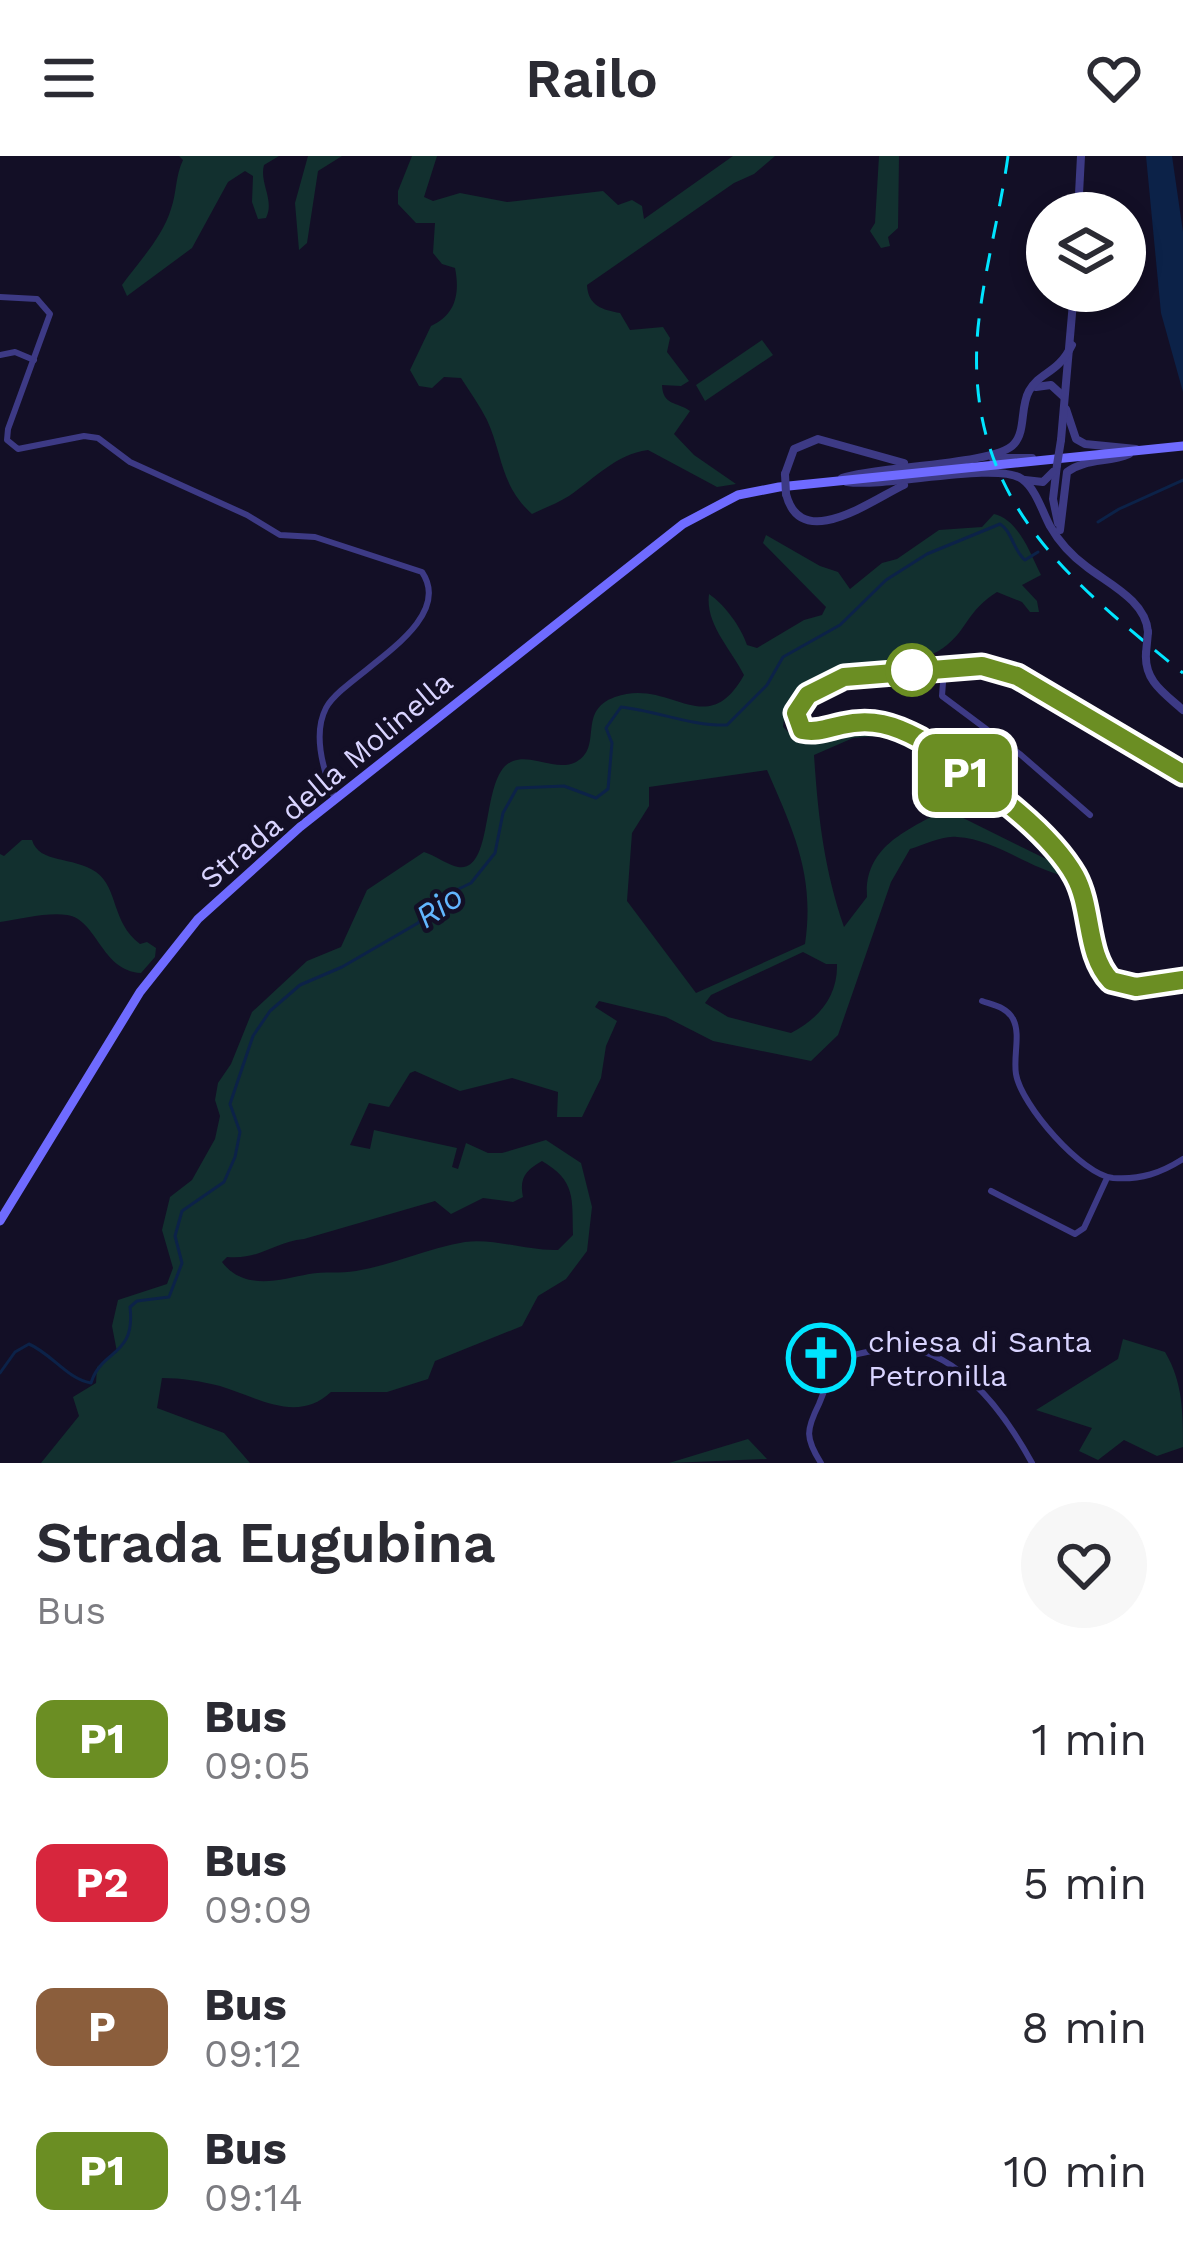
<!DOCTYPE html>
<html lang="it">
<head>
<meta charset="utf-8">
<style>
  body { margin:0; font-family:"Work Sans",sans-serif; background:#f7f7f7; color:#2b2b33; height:100vh; display:flex; flex-direction:column; font-size:45px; white-space:nowrap }
  * { box-sizing:border-box; margin:0 }
  p { font-size:39px; color:#7c7c81 }
  .icon { flex:none; width:66px; height:66px; fill:none; stroke:currentColor; stroke-width:2; stroke-linecap:round; stroke-linejoin:round }
  .map { position:relative; height:1307px; overflow:hidden }
  .sheet { display:flex; flex-direction:column; background:#fff; flex:1 }
  .sheet>* { flex:none }
  .badge { padding:0 24px; border-radius:18px; font-size:42px; line-height:78px }
  .tools { position:absolute; left:1026px; top:36px; display:grid; gap:24px }
  .tools a { display:grid; place-items:center; width:120px; height:120px; border-radius:50%; background:#fff; box-shadow:0 6px 18px #0003; font-size:60px }
  .map>.badge { position:absolute; translate:-50% -50%; box-shadow:0 0 0 6px #fff }
  .round { display:grid; place-items:center; flex:none; width:126px; height:126px; border-radius:63px; background:#f7f7f7 }
  .headline { display:flex; align-items:center; justify-content:space-between; height:204px; padding:0 36px }
  h1 { font-size:57px; font-weight:600; line-height:90px }
  ul { padding:0; list-style:none }
  li { display:flex; align-items:center; gap:36px; height:144px; padding:0 36px }
  li div { flex:1 }
  li b { display:block; font-size:45px }
  li em { font-style:normal }
  li .badge { min-width:132px; font-weight:700; text-align:center }
  header { display:flex; justify-content:space-between; align-items:center; height:156px; padding:0 36px; background:#fff; font-size:54px; font-weight:600 }
  .map>svg:first-child { display:block }
</style>
</head>
<body>
<header><svg class="icon" aria-label="menu" viewBox="0 0 24 24"><path d="M4 6h16M4 12h16M4 18h16"/></svg>Railo<svg class="icon" aria-label="heart" viewBox="0 0 24 24"><path d="M12 20l-8-8c-3-5 5-10 8-4 3-6 11-1 8 4z"/></svg></header>
<div class="map">
<svg width="1183" height="1307" viewBox="0 0 1183 1307">
  <rect width="100%" height="100%" fill="#130f26"/>
  <!-- green -->
  <g fill="#12302f" fill-rule="evenodd">
    <path d="M179,0H279L264,9C259,27 275,44 266,62L258,63L252,46L253,20L245,15L228,26L192,92L127,140L122,129C140,104 162,82 171,53C177,36 175,21 183,4Z"/>
    <polygon points="308,0 342,0 318,15 307,87 299,94 295,47"/>
    <path d="M412,0H437L424,41L433,45L460,37L507,46L603,35L618,49L632,44L642,50L644,63L733,0H775L754,18L734,27L587,129C588,150 603,154 620,157L630,174L663,171L670,182L667,196L689,225L681,230L662,229C663,250 676,245 690,255L674,278L694,299L736,328L717,331L648,294C616,298 594,323 569,340C558,347 544,352 532,358C500,329 503,299 487,264C480,250 470,236 461,222L444,221L432,232L419,230L410,214L431,170C456,159 460,137 455,112L442,108L433,97L435,67H416L398,48V35Z"/>
    <polygon points="879,0 899,0 898,72 888,81 890,90 881,92 870,75 875,67"/>
    <polygon points="762,184 773,199 705,245 696,229"/>
    <path d="M994,358C1019,364 1030,397 1041,419L1022,429L1037,445L1039,456H1030L1022,446L997,436C967,455 968,472 947,489C903,527 792,487 783,571L796,583C825,582 859,561 888,571C924,584 1058,686 1065,720C1028,712 995,683 957,681C943,679 924,689 910,693L891,726L838,879L811,905L713,885L666,861L599,845L595,851L617,865L606,890L601,922L582,961H557L558,936L512,922L460,935L415,915L410,917L389,951L369,947L350,989L370,993L374,974L457,992L452,1011L458,1013L466,987L488,997H502L546,984L581,1007L592,1051L587,1095L566,1123L538,1140L522,1170L435,1205L428,1223L387,1236H331C297,1268 257,1241 220,1230C200,1225 182,1222 162,1222L157,1252L224,1277L250,1307H41L79,1260L73,1241L96,1227L97,1211L117,1196L112,1170L118,1144L167,1128L173,1112L162,1074L170,1041L192,1024L215,983L220,960L215,944L218,927L231,908L252,856L307,805L341,791L367,734L424,696C434,699 448,709 458,711C496,717 479,617 513,605C533,598 556,616 576,606C604,591 576,555 615,541C671,521 706,587 744,519C731,493 705,468 709,438C725,449 741,471 747,489L757,492L804,464L822,459L826,451L763,387L766,379L820,410L838,416L850,433L882,407L897,403L939,374L982,371ZM878,580C919,588 1020,669 1046,703L945,653C907,675 864,690 867,741L844,771C824,713 818,660 814,599L853,582ZM767,614C794,676 815,720 805,788L696,837L627,745L632,677L649,650V631ZM803,796L826,808H837C838,841 818,863 791,877L728,861L705,847L711,839ZM542,1005C576,1025 572,1042 573,1079L558,1094C527,1095 495,1082 465,1086C428,1092 393,1109 356,1115C340,1118 324,1115 309,1118C279,1124 244,1135 222,1106L227,1101C261,1104 273,1086 304,1083L435,1045L451,1058L483,1042L513,1046L523,1041C519,1022 526,1014 542,1005Z"/>
    <path d="M22,684H32C39,708 73,700 96,716C119,733 111,766 140,788L147,786L156,792L155,801L141,817C101,815 97,763 67,759C48,756 20,763 0,766V698L4,700Z"/>
    <path d="M1123,1183L1165,1196C1183,1226 1183,1257 1183,1291L1157,1300L1124,1284L1098,1304L1079,1295L1092,1272L1036,1254L1118,1203Z"/>
    <polygon points="748,1283 767,1303 669,1307"/>
  </g>
  <!-- water -->
  <polygon fill="#0c2248" points="1146,0 1172,0 1183,76 1183,236 1161,157"/>
  <g fill="none" stroke-linecap="round" stroke-linejoin="round">
    <!-- stream -->
    <g stroke="#0c2248" stroke-width="3">
      <polyline points="1098,366 1119,353 1183,324"/>
      <path d="M0,1217L15,1196L29,1188C52,1198 67,1223 91,1227C101,1193 136,1201 130,1151L137,1145L169,1141L182,1107L175,1080L182,1055L224,1026L235,1001L240,976L230,948L253,880L270,855L300,829L342,811L418,767L436,744L471,727L495,697L503,657L517,632L564,630L596,642L608,633L612,587L606,572L621,551C657,555 691,570 727,569L767,529L783,501L840,469L886,424L927,398L1000,368C1012,375 1013,394 1025,404L1038,396"/>
    </g>
    <!-- minor -->
    <g stroke="#3d3a85" stroke-width="6">
      <path d="M0,141L37,143L50,158L8,273L7,284L18,293L84,280L98,282L130,306L247,359L280,379L315,381L422,416C458,469 343,519 326,552C312,579 324,617 335,643"/>
      <polyline points="0,199 15,196 34,204"/>
      <polyline points="944,513 942,540 1021,599 1090,659"/>
      <path d="M982,845C993,849 1007,851 1013,863C1021,878 1013,900 1016,918C1021,949 1082,1019 1113,1022C1141,1024 1161,1017 1183,1003"/>
      <polyline points="991,1035 1075,1078 1084,1072 1107,1022"/>
      <path d="M821,1307C805,1282 806,1274 819,1248C825,1234 830,1216 840,1206C849,1198 864,1197 876,1194C947,1177 1002,1252 1032,1307"/>
    </g>
    <!-- tertiary -->
    <g stroke="#3d3a85" stroke-width="8">
      <polyline points="1078,57 1081,0"/>
      <polyline points="1036,231 1051,229 1063,240"/>
      <polyline points="1066,253 1076,283 1085,288 1136,293"/>
      <polyline points="1061,284 1074,135"/>
      <polyline points="993,302 1032,302"/>
      <polyline points="1057,309 1053,343 1058,367"/>
      <polyline points="785,318 794,293 818,283 904,307"/>
      <path d="M842,322C876,310 997,309 1014,288C1026,275 1020,251 1029,235C1040,215 1057,219 1072,189"/>
      <polyline points="1025,324 1043,326 1053,316"/>
      <path d="M847,326C885,332 997,305 1022,323C1036,333 1042,355 1050,370C1059,386 1072,400 1087,411C1109,428 1146,445 1148,476"/>
      <path d="M786,338C801,397 872,344 904,329"/>
      <path d="M1060,374L1067,316C1086,302 1108,307 1129,298"/>
      <path d="M1146,497C1144,525 1164,537 1183,554"/>
      <path d="M1183,618L1017,520L982,510L844,521L808,539L796,557C799,593 849,563 873,565C890,567 905,575 920,583C969,619 1044,667 1074,719C1090,747 1086,807 1110,824C1129,838 1162,828 1183,824"/>
    </g>
    <!-- secondary -->
    <polyline stroke="#6f6bff" stroke-width="9" points="0,1065 140,836 198,763 300,671 683,368 738,339 779,331 1183,290"/>
    <!-- rail -->
    <path stroke="#00e5ff" stroke-width="3" stroke-dasharray="18 15" stroke-linecap="butt" d="M1008,0C1000,58 984,114 978,172C963,339 1065,422 1183,517"/>
    <!-- tertiary-bridge -->
    <g stroke="#3d3a85" stroke-width="8">
      <polyline points="1057,309 1061,284"/>
      <polyline points="785,318 786,338"/>
      <polyline points="1146,497 1148,476"/>
    </g>
  </g>
  <g fill="none" stroke-linecap="round" stroke-linejoin="round">
    <defs>
      <path id="line" d="M1183,618L1017,520L982,510L844,521L808,539L796,557L802,574C817,577 828,572 842,569C872,562 894,569 920,583C969,619 1045,667 1075,720C1093,753 1085,798 1111,825L1136,831L1183,824"/>
    </defs>
    <!-- line casing -->
    <use href="#line" stroke="#fff" stroke-width="27"/>
    <!-- line -->
    <use href="#line" stroke="#6b8e23" stroke-width="18"/>
  </g>
  <!-- icons -->
  <defs>
    <symbol id="church-ring" viewBox="-11 -11 22 22"><circle r="9.5" fill="#130f26" stroke="#00e5ff" stroke-width="1.5"/><path d="M-1.2-6h2.4v3.5h3.3v2.4h-3.3V6h-2.4V-.1h-3.3v-2.4h3.3Z" fill="#00e5ff"/></symbol>
  </defs>
  <g fill-rule="evenodd">
    <use href="#church-ring" x="783" y="1164" width="76" height="76"/>
  </g>
  <!-- markers -->
  <circle fill="#fff" stroke="#6b8e23" stroke-width="6" cx="912" cy="514" r="24"/>
  <g text-anchor="middle" dominant-baseline="central" stroke-width="9" stroke-linejoin="round" paint-order="stroke">
    <!-- street labels -->
    <g font-size="30" fill="#d9d4ff" stroke="#130f26">
      <text transform="translate(326 624) rotate(-40)">Strada della Molinella</text>
    </g>
    <!-- poi labels -->
    <g font-size="30" fill="#d9d4ff" stroke="#130f26" text-anchor="start">
      <text x="868" y="1185">chiesa di Santa<tspan x="868" dy="34">Petronilla</tspan></text>
    </g>
    <!-- water labels -->
    <g font-size="33" font-style="italic" fill="#62b6ff" stroke="#130f26">
      <text transform="translate(439 750) rotate(-35)">Rio</text>
    </g>
  </g>
</svg>
<div class="tools">
<a><svg class="icon" aria-label="layers" viewBox="0 0 24 24"><path d="M12 4l9 5-9 5-9-5zM3 14l9 5 9-5"/></svg></a>
</div>
<b class="badge" style="left:965px;top:617px;background:#6b8e23;color:#fff">P1</b>
</div>
<section class="sheet">
<div class="headline"><div><h1>Strada Eugubina</h1><p>Bus</p></div><a class="round"><svg class="icon" aria-label="heart" viewBox="0 0 24 24"><path d="M12 20l-8-8c-3-5 5-10 8-4 3-6 11-1 8 4z"/></svg></a></div>
<ul>
<li><span class="badge" style="background:#6b8e23;color:#fff">P1</span><div><b>Bus</b><p>09:05</p></div><em>1 min</em></li>
<li><span class="badge" style="background:#d7263d;color:#fff">P2</span><div><b>Bus</b><p>09:09</p></div><em>5 min</em></li>
<li><span class="badge" style="background:#8b5e3c;color:#fff">P</span><div><b>Bus</b><p>09:12</p></div><em>8 min</em></li>
<li><span class="badge" style="background:#6b8e23;color:#fff">P1</span><div><b>Bus</b><p>09:14</p></div><em>10 min</em></li>
</ul>
</section>
</body>
</html>
